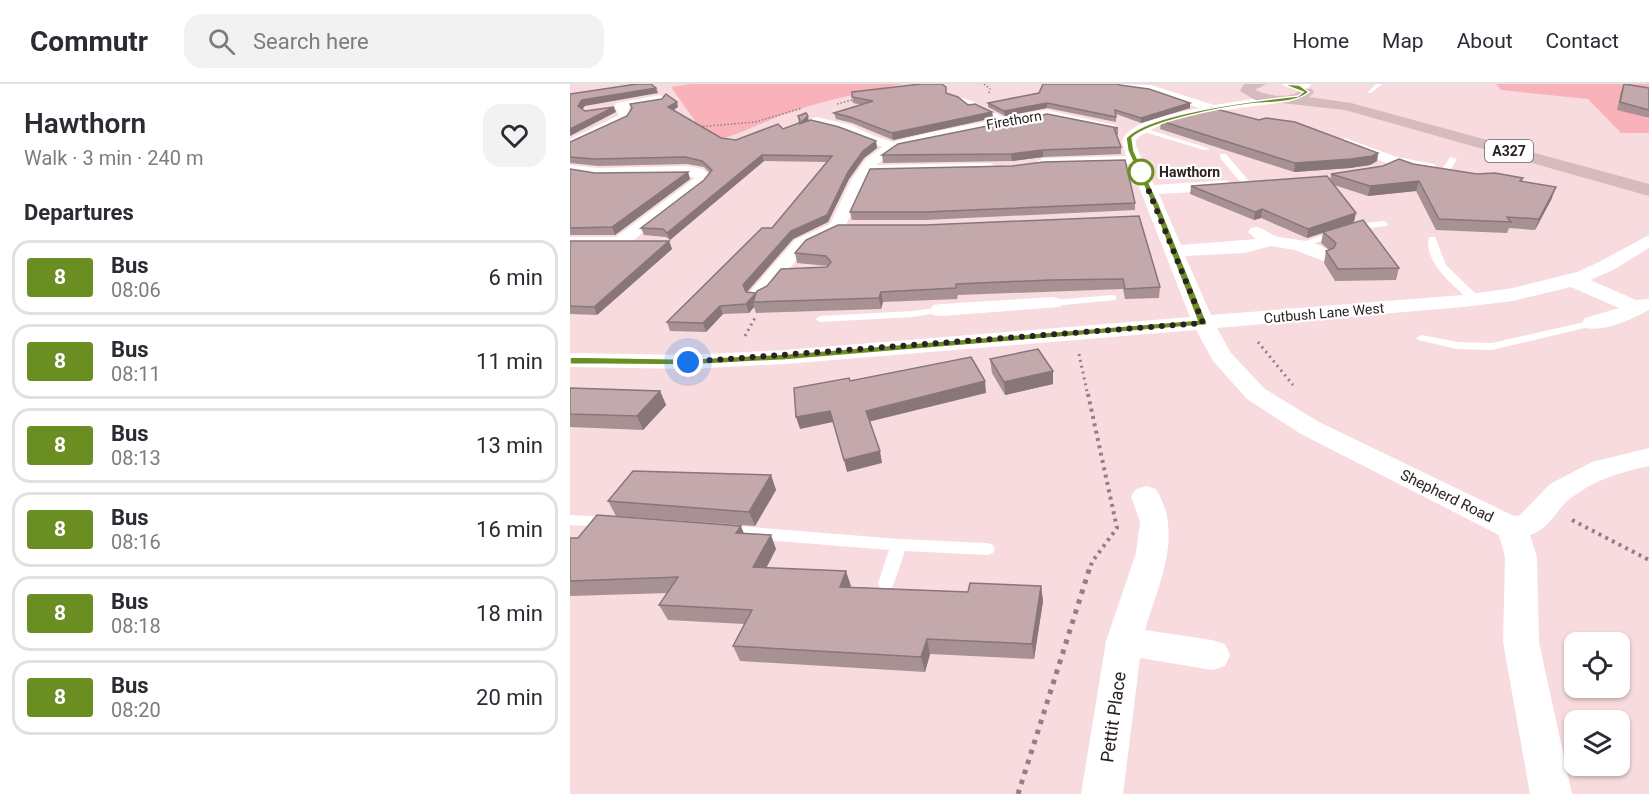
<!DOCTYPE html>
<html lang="en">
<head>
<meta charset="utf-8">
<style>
  body { margin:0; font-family:Roboto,sans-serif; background:#f2f2f3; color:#2b2b33; height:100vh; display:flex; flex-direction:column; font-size:22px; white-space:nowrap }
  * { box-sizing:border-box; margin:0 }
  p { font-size:20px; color:#7c7c81 }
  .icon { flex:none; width:33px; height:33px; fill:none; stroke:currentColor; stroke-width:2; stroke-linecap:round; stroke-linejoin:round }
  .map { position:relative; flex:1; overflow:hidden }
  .sheet { display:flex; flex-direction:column; background:#fff; width:570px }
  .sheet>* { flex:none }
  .badge { padding:0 12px; border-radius:4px; font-size:21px; line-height:39px }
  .fabs { position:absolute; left:994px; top:548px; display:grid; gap:12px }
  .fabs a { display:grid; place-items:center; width:66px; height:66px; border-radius:12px; background:#fff; box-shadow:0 2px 4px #0004; font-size:30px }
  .you { position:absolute; width:30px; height:30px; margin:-15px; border:4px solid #fff; border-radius:50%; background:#1a73e8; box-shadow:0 0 0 9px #1a73e833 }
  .map>.badge { position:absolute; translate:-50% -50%; box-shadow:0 0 0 3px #fff }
  h2 { padding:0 24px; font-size:22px; line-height:54px }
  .round { display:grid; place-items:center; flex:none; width:63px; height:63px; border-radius:18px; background:#f2f2f3 }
  .headline { display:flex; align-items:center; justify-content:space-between; height:102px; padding:0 24px }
  h1 { font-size:28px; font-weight:600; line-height:45px }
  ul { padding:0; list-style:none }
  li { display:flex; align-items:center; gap:18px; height:75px; margin:0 12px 9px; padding:0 12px; border:3px solid #e1e1e2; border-radius:18px }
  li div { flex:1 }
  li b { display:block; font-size:22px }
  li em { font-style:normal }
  li .badge { min-width:66px; font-weight:700; text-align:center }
  header { display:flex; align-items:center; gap:36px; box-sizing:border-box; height:84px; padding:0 30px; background:#fff; border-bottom:2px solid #e1e1e2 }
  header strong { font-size:28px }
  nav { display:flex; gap:33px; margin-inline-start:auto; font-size:21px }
  .search { width:420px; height:54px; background:#f2f2f3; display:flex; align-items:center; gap:15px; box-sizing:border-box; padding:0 21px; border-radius:18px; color:#7c7c81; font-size:22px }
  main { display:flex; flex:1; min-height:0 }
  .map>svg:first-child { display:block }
</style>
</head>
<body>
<header>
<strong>Commutr</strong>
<div class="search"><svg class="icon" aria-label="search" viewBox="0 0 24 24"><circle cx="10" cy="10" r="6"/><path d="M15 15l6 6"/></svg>Search here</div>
<nav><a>Home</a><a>Map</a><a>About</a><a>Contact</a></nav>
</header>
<main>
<section class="sheet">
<div class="headline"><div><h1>Hawthorn</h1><p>Walk · 3 min · 240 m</p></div><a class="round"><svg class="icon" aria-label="heart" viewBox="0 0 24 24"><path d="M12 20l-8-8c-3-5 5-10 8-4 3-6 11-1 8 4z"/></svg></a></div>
<h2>Departures</h2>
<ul>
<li><span class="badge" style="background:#6b8e23;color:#fff">8</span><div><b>Bus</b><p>08:06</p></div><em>6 min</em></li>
<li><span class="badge" style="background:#6b8e23;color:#fff">8</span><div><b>Bus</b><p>08:11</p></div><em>11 min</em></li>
<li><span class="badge" style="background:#6b8e23;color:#fff">8</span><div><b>Bus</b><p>08:13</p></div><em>13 min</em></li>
<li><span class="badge" style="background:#6b8e23;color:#fff">8</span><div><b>Bus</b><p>08:16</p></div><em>16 min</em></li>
<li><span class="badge" style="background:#6b8e23;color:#fff">8</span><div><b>Bus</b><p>08:18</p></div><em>18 min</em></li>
<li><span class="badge" style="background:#6b8e23;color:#fff">8</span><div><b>Bus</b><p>08:20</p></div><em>20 min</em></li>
</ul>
</section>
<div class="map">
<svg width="1079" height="710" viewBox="0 0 1079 710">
  <rect width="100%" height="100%" fill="#f7dbde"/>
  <!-- green -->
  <g fill="#f9b2ba">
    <path d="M121,0H332C295,9 256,15 221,28C184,40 152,63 112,59L125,37L101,3Z"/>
    <polygon points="926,0 1079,0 1079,20 1049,14 1048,24 1079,35 1079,49 1051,49 1018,15 931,6"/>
  </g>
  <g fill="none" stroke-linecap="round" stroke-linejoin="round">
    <!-- path-far3 -->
    <g stroke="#927f81" stroke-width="1.5" stroke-dasharray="1.5 2" stroke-linecap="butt">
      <polyline points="414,0 420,5 419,9"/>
      <polyline points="267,20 286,15"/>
      <polyline points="126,43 185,38 232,24"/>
    </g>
    <!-- path-far2 -->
    <g stroke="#927f81" stroke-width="3" stroke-dasharray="2 4" stroke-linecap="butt">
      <polyline points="175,252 186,232"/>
      <polyline points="688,258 723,301"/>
      <polyline points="509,270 518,312"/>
    </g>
    <!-- path-far1 -->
    <g stroke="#927f81" stroke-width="4" stroke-dasharray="3 4.5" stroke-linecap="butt">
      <polyline points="518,310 547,444 522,478 520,485"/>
      <polyline points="1002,436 1079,476"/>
    </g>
    <!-- path -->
    <polyline stroke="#927f81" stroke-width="5" stroke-dasharray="4.5 6" stroke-linecap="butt" points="448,710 520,483"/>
    <!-- lane -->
    <g fill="#fff" fill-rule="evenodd">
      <polygon points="806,0 812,0 801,9 797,9"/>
      <polygon points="379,10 402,17 438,36 433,37 398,19 377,13"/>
      <polygon points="570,43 638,64 640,65 634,66 568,46"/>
      <polygon points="650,70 656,70 679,97 679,101 673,101 650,74"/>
      <polygon points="880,73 887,75 879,88 873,88 872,86"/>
      <polygon points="814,137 818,140 817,142 789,145 729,164 724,161 785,140"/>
      <path d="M859,153H865L876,181L910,214V218H902C885,203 853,179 859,153Z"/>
      <polygon points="542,211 546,212 546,216 483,222 478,219 483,216"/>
      <polygon points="371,223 375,224 375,228 343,233 250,238 245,235 250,232 343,227"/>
      <polygon points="1023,236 1028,239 1027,241 922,266 887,265 848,256 846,254 852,251 887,258 922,259"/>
      <polygon points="0,431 38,433 43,434 46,438 43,442 38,443 0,441"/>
      <polygon points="156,441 329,455 417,459 423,461 425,465 423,469 417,471 335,467 324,499 322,504 316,505 310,504 308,499 319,466 156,453 151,451 148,447 151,443"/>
    </g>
    <!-- street -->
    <g fill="#fff" fill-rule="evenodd">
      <path d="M544,0L581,1L644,21L708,11L714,15L708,19C676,23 587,33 566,56V62L584,101L656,96L664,101L656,106L589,110L611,161L686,155L678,148L681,144L687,143C695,145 701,151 709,153C725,156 752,156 762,171L760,175L753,177L725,166L701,162L675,169L615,172L641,231L893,211L943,204L1007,188L1029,178L1079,151V164L1043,186L1020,196L1066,216L1079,215V226C1062,235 1035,248 1015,244L1012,239L1015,234L1049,224L1001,203L943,217L893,223L647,244L661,269L695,305L749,338L944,432L950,431L980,400L1022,378L1079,364V382C1051,388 1024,396 1001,414C986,425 980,445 960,451L967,473L969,558L1002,710H960L933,558L935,473L929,451L731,350L677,315L643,277L626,246L215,280L118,285L0,283V269L118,271L215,266L620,233L560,80L473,82L466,78L473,74L556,72L552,57C561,35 608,29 629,24L579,7L550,3Z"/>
      <polygon points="729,0 741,0 737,6 733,7 727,4"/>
      <polygon points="90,11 96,15 94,18 58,24 62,29 58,36 0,64 0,55 49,31 44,22 46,19"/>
      <polygon points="477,26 545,41 547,44 540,48 477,34 328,65 306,81 420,79 427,83 420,87 300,90 273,147 237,164 194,215 187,217 180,215 177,211 225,156 260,140 281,96 296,75 312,63 271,47 242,40 241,37 242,34 247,33 281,41 304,52 323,58 362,48"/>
      <polygon points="775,54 827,73 864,80 866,83 859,87 819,80 770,61 768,58"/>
      <polygon points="0,81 28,84 117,82 133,85 142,93 135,101 83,140 57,162 0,163 0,153 46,153 125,94 117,92 28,94 0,89"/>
      <polygon points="483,213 490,215 493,219 490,223 371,232 363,231 360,226 363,221 371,220"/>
      <path d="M576,402L586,405C614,450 589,499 575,546L642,556L655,560L660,571L655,582L642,586L570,574L553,710H511L536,557L566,469L570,438L561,412L566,405Z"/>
    </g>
    <!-- primary -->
    <path fill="#d5babe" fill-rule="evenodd" d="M674,0H696L685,6C696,11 712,14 724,10C731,7 733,3 742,5L744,8L739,13L781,19L1079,100V112L775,26L685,16L670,7Z"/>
  </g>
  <!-- wall -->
  <g fill="#a89193">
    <polygon points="1054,0 1079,4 1079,34 1047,26 1051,7"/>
    <polygon points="469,9 620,24 571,39 546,30 546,38 477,24 435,32 418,23 418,19"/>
    <polygon points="377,10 398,21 422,28 423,34 323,56 282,39 266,35 264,29 292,21 283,19 282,13"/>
    <polygon points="108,23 103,26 151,54 166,56 213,45 229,39 228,32 239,37 306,57 307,64 294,74 279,95 258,138 223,155 177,208 186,209 257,183 258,182 227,179 225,169 355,141 590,203 589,214 555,215 553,205 388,211 387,215 313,218 311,225 186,229 184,223 179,229 153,230 136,248 100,247 97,238 202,144 257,78 194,77 100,156 96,153 74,151 71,144 134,96 140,89 134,83 117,80 28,82 0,79 0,58"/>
    <polygon points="591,37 808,69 807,77 800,81 780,84 724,88 590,45"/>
    <polygon points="548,44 548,51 546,51 551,63 551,70 473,73 442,77 313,79 312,71"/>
    <polygon points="843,80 907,90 953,94 951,97 982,114 965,146 939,144 937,149 866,146 846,107 798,112 764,101 784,138 766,144 829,184 826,196 765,197 754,179 756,167 759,166 751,159 753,149 737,154 691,134 684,136 620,110 621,102 760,97 761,90"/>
    <polygon points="0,85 25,89 118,88 120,95 45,151 0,151"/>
    <polygon points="565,119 565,126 356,136 282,136 280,128"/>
    <polygon points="0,157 99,157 102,165 27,231 0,230"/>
    <polygon points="420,275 483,287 483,300 435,311 422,289"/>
    <polygon points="0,304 90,307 96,321 73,346 0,343"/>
    <polygon points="201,391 206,406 185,442 46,432 38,417"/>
    <polygon points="173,449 206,465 196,484 281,502 280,503 398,508 471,502 473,517 464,575 360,570 355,588 170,577 163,562 174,540 98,536 89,521 98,509 0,512 0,454"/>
  </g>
  <!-- shaded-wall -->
  <g fill="#887678">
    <polygon points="86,4 88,9 15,22 11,27 8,22 12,16"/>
    <polygon points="107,18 108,23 99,29 98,23"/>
    <polygon points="477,19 477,24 435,32 434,27"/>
    <polygon points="620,19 620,24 571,39 571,34"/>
    <polygon points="44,23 46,28 0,52 0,45"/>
    <polygon points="422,28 423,34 323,56 322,49"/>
    <polygon points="238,32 239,38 229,40"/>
    <polygon points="306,57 307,64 294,74 279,95 258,138 223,155 175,210 173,201 293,67"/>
    <polygon points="473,66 473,73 442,77 441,70"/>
    <polygon points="808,69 807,77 800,81 780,84 724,88 725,79"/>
    <polygon points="192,71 194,77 100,156 97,149"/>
    <polygon points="118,88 120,95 45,151 42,143"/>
    <polygon points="849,97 846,107 798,112 800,102"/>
    <polygon points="986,103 982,114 965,146 969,135"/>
    <polygon points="692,125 691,134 684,136 685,128"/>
    <polygon points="786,129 784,138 737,154 738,145"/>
    <polygon points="99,157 102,165 27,231 24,223"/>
    <polygon points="311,208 313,218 311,225 309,214"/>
    <polygon points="186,209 183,218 184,223 179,229 176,220"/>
    <polygon points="150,222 153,230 136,248 133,239"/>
    <polygon points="483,287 483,300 435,311 434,298"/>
    <polygon points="415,297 416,309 298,338 296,327"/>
    <polygon points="90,307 96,321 73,346 67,332"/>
    <polygon points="260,327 263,338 230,345 226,333"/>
    <polygon points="310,367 312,379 277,388 274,376"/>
    <polygon points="201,391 206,406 185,442 179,428"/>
    <polygon points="171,442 177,457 166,449"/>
    <polygon points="201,451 206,465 189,498 183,483"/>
    <polygon points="276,487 281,502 274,517 270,503"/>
    <polygon points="471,502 473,517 464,575 462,560"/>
    <polygon points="357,555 360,570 355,588 351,573"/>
  </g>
  <!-- building -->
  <g fill="#c3a9ab" stroke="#887678" stroke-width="1.5">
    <polygon points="67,0 81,0 86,4 12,16 8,22 15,27 44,23 0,45 0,10"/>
    <polygon points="351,0 372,0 376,3 376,9 388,13 398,21 405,20 422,28 322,49 280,33 264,29 303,17 282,13 282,8"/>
    <polygon points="473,0 548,0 550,1 579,5 620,19 571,34 545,26 546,33 477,19 434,27 418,19 469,9"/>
    <polygon points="1054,0 1079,4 1079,26 1050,18"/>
    <polygon points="96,10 107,18 98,23 151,54 166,56 208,40 213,45 229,39 230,36 228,32 236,29 238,32 229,40 241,36 269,43 306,57 293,67 278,88 257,131 221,147 173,201 176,208 186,209 176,220 150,222 133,239 97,238 192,144 202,144 262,72 192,71 97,149 93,145 71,144 134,96 142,86 132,77 115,73 25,75 0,73 0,58 57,32 62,24 60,20 92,15"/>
    <polygon points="642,24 689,36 696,34 725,38 808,69 802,72 781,75 725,79 591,37"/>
    <polygon points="477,30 548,44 544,44 551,63 473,66 441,70 312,71 328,60"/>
    <polygon points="829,75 843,80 907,90 925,89 953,94 950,97 986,103 969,135 937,133 941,138 869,135 849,97 800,102 761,90 813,82"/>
    <polygon points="555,76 565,119 355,128 280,128 300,85 442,82 473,78"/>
    <polygon points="0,85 25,89 118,88 42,143 0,144"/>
    <polygon points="757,92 786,129 738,145 692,125 685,128 621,102"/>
    <polygon points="569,132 590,203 555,205 553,195 480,196 386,200 386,204 311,208 309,214 183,218 187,207 197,202 211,185 257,183 261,178 256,172 225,169 236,156 268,141 355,141"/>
    <polygon points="793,136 829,184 768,185 756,167 764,164 766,159 753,148"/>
    <polygon points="0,157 99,157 24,223 0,222"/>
    <polygon points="468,265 483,287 434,298 420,275"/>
    <polygon points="401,273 415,297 296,327 310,367 274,376 260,327 226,333 224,304 279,294 280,297"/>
    <polygon points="0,304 90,307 67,332 0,330"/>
    <polygon points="63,387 201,391 179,428 38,417"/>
    <polygon points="27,431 171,442 166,449 201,451 183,483 276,487 270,503 398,508 400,499 471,502 462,560 357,555 351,573 163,562 182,526 89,521 108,493 0,497 0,454 8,454"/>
  </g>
  <!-- line -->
  <path fill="#6b8e23" stroke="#fff" stroke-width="1.5" d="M712,0L729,1L739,8C725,20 699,18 681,20C655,23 580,37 562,54L564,67L589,120L637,239L636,241L215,276L118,281L0,280V273L118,275L215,270L627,236L582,120L558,67L556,54C580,28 691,16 728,12L733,8Z"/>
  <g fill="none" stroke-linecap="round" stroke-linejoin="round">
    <!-- walk -->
    <polyline stroke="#2c2223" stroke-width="6" stroke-dasharray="0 10.8" points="118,278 633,239 571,88"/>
  </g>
  <!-- markers -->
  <circle fill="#fff" stroke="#6b8e23" stroke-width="3" cx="571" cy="88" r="12"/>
  <g text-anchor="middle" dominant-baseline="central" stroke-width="4.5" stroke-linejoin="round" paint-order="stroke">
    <!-- far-street labels -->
    <g font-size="14" fill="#2c2223" stroke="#fff">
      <text transform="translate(444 36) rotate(-10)">Firethorn</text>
      <text transform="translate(754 229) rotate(-5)">Cutbush Lane West</text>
    </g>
    <!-- shield labels -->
    <rect fill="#fff" stroke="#6b6465" stroke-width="1.5" x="915" y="56" width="48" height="22" rx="4.5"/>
    <g font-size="14" font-weight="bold" fill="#2c2223">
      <text x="939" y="67">A327</text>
    </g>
    <!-- far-stop labels -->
    <g font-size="14" font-weight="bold" fill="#2c2223" stroke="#fff" text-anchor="start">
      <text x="589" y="88">Hawthorn</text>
    </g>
    <!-- street labels -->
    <g font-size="15" fill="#2c2223" stroke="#fff">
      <text transform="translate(877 412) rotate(26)">Shepherd Road</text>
    </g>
    <!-- near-street labels -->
    <g font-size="18" fill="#2c2223" stroke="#fff">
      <text transform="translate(543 633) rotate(-82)">Pettit Place</text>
    </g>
  </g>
</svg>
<div class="fabs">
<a><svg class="icon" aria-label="locate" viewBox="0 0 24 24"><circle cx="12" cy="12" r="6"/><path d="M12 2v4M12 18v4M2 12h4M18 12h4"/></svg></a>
<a><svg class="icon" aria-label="layers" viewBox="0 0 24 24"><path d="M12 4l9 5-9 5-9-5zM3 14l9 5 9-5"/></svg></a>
</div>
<div class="you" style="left:118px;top:278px"></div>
</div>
</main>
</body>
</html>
